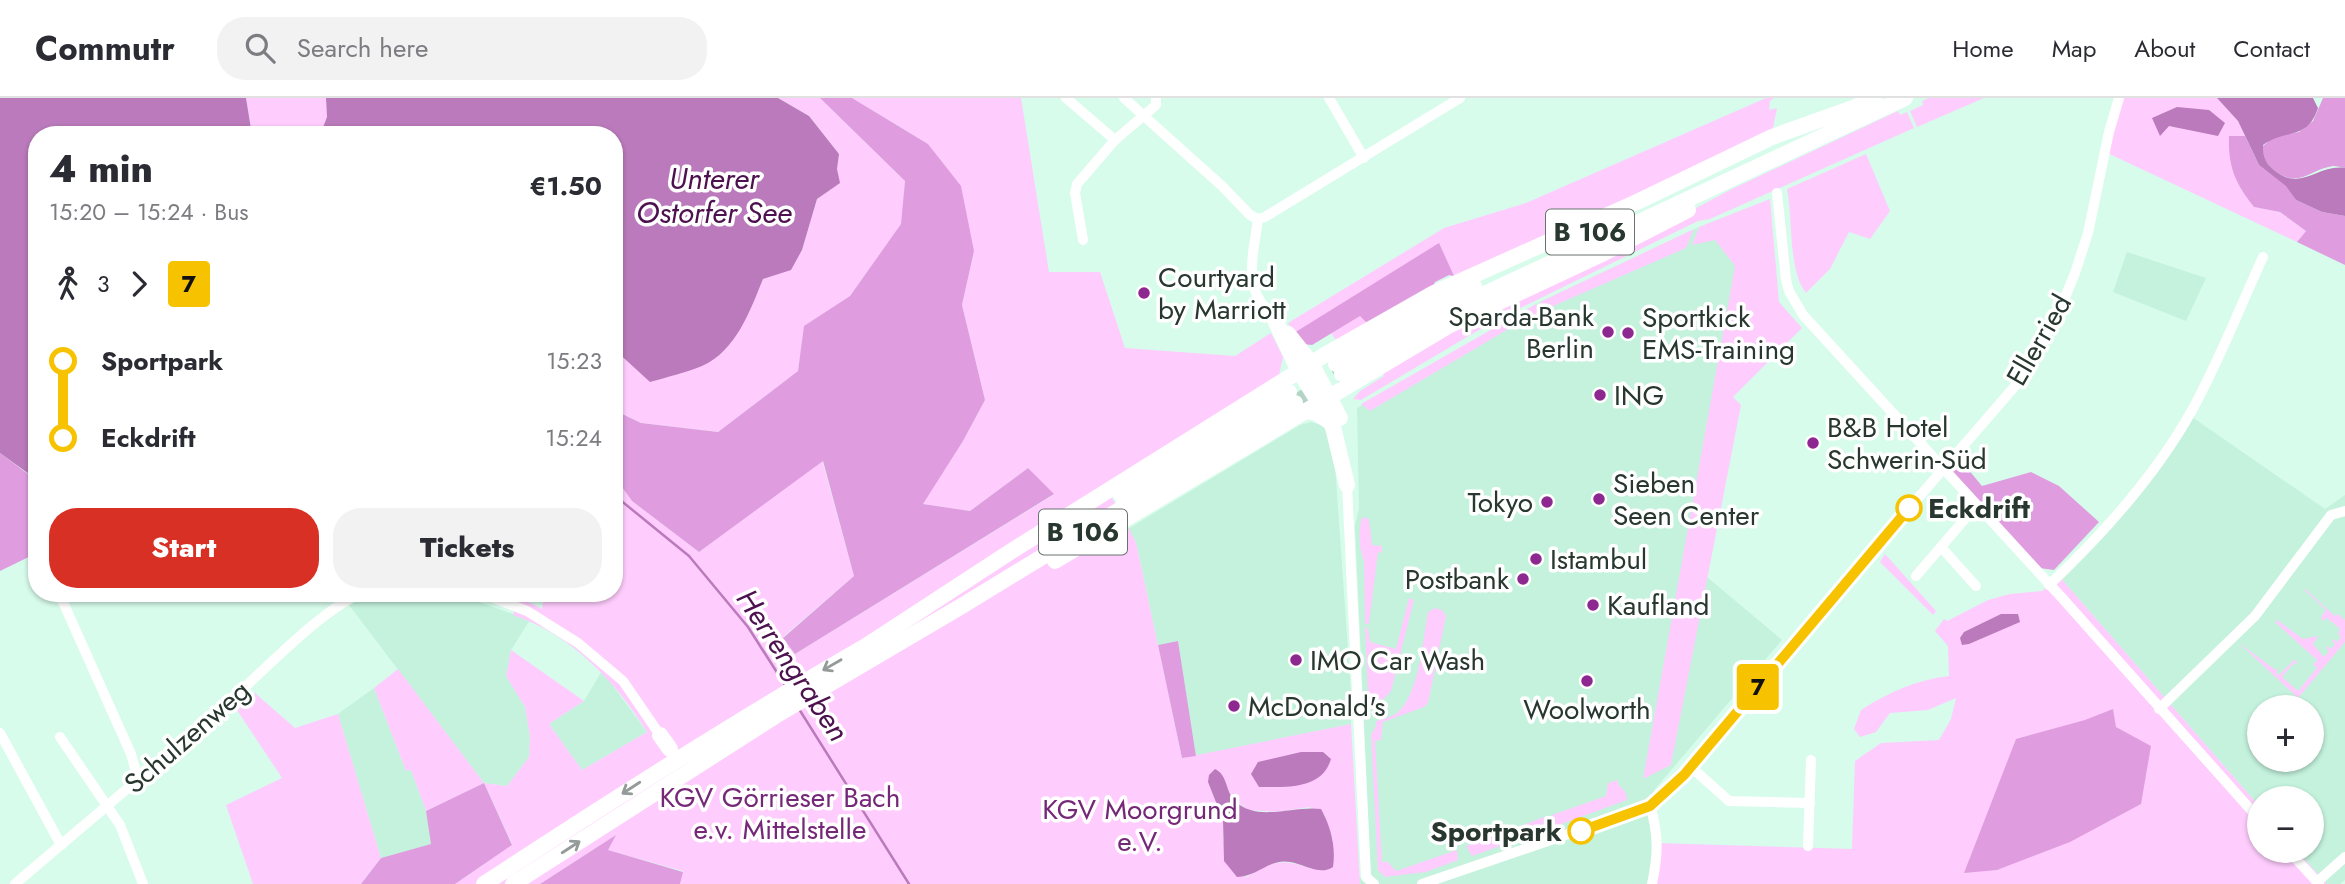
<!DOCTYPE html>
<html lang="en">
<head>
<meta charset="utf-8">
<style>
  body { margin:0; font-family:Jost,sans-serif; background:#f2f2f3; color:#2b2b33; height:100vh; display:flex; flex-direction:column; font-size:26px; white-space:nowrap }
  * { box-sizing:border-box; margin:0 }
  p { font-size:23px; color:#7c7c81 }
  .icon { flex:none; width:38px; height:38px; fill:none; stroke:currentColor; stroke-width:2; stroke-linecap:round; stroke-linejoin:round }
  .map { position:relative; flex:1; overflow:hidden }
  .panel { position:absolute; left:28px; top:28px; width:595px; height:476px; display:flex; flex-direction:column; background:#fff; border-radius:28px; box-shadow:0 2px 5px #0004 }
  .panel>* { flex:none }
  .badge { padding:0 14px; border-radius:5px; font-size:24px; line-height:46px }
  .fabs { position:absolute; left:2247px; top:597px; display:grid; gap:14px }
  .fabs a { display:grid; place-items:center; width:77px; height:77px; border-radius:50%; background:#fff; box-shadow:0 2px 5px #0004; font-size:35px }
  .map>.badge { position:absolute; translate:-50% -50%; box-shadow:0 0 0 4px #fff }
  .legs { display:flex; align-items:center; gap:10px; height:77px; padding:0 21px; font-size:23px }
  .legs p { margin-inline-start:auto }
  .head { display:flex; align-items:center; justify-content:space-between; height:119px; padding:0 21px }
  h1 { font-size:38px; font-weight:800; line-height:52px }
  .action { display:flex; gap:14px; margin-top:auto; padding:14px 21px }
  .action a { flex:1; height:80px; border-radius:28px; background:#d93025; color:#fff; font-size:28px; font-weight:800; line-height:80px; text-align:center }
  .action a+a { background:#f2f2f3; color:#2b2b33 }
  ul { padding:0 21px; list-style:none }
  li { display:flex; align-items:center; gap:24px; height:77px; font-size:26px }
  li i { display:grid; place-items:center; width:10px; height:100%; margin:0 9px; background:currentColor }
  li i::after { content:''; width:18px; height:18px; margin:-9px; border:5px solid; border-radius:50%; background:#fff }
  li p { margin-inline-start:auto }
  li:first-child i { background:linear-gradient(#0000 50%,currentColor 0) }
  li:last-child i { background:linear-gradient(currentColor 50%,#0000 0) }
  header { display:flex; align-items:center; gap:42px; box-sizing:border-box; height:98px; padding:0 35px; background:#fff; border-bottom:2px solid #e1e1e2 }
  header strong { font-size:33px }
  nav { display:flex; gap:38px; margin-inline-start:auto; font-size:24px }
  .search { width:490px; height:63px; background:#f2f2f3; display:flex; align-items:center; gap:18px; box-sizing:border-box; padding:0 24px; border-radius:28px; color:#7c7c81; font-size:26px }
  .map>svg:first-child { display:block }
</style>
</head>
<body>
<header>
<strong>Commutr</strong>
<div class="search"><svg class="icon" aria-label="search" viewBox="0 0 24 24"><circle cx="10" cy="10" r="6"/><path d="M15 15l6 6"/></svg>Search here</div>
<nav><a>Home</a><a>Map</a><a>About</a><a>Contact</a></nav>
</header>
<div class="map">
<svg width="2345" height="786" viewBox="0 0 2345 786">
  <rect width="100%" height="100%" fill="#d7fceb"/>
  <!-- built -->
  <g fill="#c4f2dd" fill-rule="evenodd">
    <polygon points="1745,111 1707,479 1782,542 1655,691 1650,708 1656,727 1652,786 1323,786 1371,778 1355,428 1359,410 1357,310 1540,204 1699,129"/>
    <polygon points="2127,154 2206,180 2186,223 2113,194"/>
    <path d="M2192,319L2325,411L2345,397V782L2340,786H2327L2297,753L2312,752V700H2259V708L2059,478L2108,432ZM2259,609H2312V662H2259Z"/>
    <polygon points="1311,324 1321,327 1330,337 1335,367 1352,608 1351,626 1196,658 1178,543 1158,547 1136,444 1128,431 1300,327"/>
    <polygon points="371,495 454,495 530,522 511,552 506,578 525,609 530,639 529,659 507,688 484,685 349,507"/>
    <polygon points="602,573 647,634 582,672 549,626 584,603"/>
    <polygon points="374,590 406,673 411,672 426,713 432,746 381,760 338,616"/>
  </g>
  <!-- green -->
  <g fill="#fecdfd" fill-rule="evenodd">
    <polygon points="246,0 326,0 327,19 320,37 252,37"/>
    <polygon points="778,0 820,0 905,83 902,126 850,198 805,228 798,273 718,334 641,325 614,312 614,251 629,263 746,221 763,181 791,171 802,152 817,101 839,85 837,71 839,56 809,18"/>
    <path d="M852,0H1021L1049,174H1100L1125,250L1235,258L1271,235L1283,259L1279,277L1105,387L1136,444L1182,660L1351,626L1360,786H680L683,773L607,752L615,738L540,786H455L512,746L484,685L426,713L411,672L406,673L374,590L398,571L484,685L507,688L529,659L530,639L525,609L506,578L511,552L584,603L549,626L582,672L647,634C616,584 571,536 513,517L518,498L542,511L544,495H614V378L632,403L699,454L822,362L854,478L783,539L795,556L1053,397L1028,370L970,413L922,406L963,343L985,302L962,207L974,153L928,46ZM1208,684L1227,688L1230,697L1247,712L1278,714L1309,709L1324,716L1333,743L1313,771C1280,760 1276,762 1246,779L1223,743V722Z"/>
    <polygon points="1766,0 1774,0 1770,3 1769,12 1777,10 1772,35 1454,178 1449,177 1435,184 1433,188 1336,242 1331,235 1312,247 1294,235 1288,225 1444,130 1526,105"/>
    <polygon points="1929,0 1984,0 1917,29 1910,13 1923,7 1922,3"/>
    <polygon points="2119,0 2217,0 2238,23 2245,38 2229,39 2254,109 2280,114 2306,133 2297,144 2105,54"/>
    <polygon points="1898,13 1900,17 1907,14 1914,30 1710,121 1698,123 1494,223 1361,302 1353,301 1360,293 1384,278 1382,274 1400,259 1594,164 1732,91"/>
    <path d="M1866,56L1890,113L1870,141L1849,134L1830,171L1806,195C1788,173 1793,120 1787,91Z"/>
    <polygon points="1770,101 1779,204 1802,230 1733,299 1741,307 1671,667 1643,681 1735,168 1715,142 1692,147 1699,129"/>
    <polygon points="1694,131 1686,150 1544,212 1540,208 1540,204"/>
    <polygon points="1536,206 1539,214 1531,219 1524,230 1520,224 1370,313 1361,306"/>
    <path d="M1362,419L1369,421L1372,447L1382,448V455L1378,454L1369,526H1365L1364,463C1359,452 1358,432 1362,419Z"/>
    <polygon points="1885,456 1936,513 1933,517 1880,464"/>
    <path d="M2059,478L2259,708V752L2297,753L2327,786H1652L1658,745L1852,751L1855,663L1881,645L1939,642L1951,621L1956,600L1928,612L1890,615L1876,634L1860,639L1854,631L1861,612C1889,594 1916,582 1949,578L1948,548L1935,533L1944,521L1947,523L1988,502L2010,496L2042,493Z"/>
    <polygon points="2305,491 2335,518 2338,516 2345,522 2345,544 2298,600 2238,544 2274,571 2278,571 2276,574 2279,577 2293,563 2296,562 2297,566 2294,565 2282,579 2298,593 2317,570 2313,567 2317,562 2275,524 2277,522 2303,541 2317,538 2318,539 2313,546 2324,559 2329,553 2326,550 2328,548 2331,551 2335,546 2332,543 2334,541 2337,544 2341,539 2338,536 2340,531 2327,520 2323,523 2321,519 2326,512 2304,492"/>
    <polygon points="1409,500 1414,502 1391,593 1384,601 1377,602 1368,597 1365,529 1368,530 1370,544 1396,551"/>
    <path d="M1435,510L1442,512L1446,518L1428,605L1424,609L1383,624L1381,642L1375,643L1382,764H1388L1396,773L1457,752L1458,762L1426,774L1385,779L1378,772L1371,637L1376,628V623C1383,621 1391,619 1397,615C1419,597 1423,541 1428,514Z"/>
    <polygon points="255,595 295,630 338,616 381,760 361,786 253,786 226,707 282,680 235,609"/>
    <polygon points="1618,682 1618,686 1626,695 1627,702 1556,728 1552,717 1606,698 1608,685"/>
    <polygon points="1547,718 1551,730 1472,758 1466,748"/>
  </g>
  <!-- forest -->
  <g fill="#df9de0">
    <polygon points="820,0 852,0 928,46 961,88 974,153 962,207 985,302 963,343 923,406 970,413 1028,370 1054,396 795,556 783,540 854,478 823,363 699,454 632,403 614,378 614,312 641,325 718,334 798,273 804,228 850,198 901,126 905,83"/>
    <path d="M2323,0H2345V70C2341,69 2337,68 2333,68C2310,71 2299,92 2274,72C2265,65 2263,59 2263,48L2275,38L2299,34L2313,23Z"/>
    <path d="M2229,38H2245L2259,67L2287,88L2296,102L2322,114L2345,118V167L2297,144L2306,133L2280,114L2254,109C2235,85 2228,69 2229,38Z"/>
    <polygon points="1439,145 1454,178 1449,177 1435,184 1433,188 1367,225 1360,218 1312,247 1303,246 1294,235"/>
    <polygon points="0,355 28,376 37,371 37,455 0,473"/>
    <polygon points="1962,364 1982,388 2031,374 2059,388 2099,424 2054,472 2032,469 1948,376 1957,366"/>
    <polygon points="1178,543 1196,658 1182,660 1158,547"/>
    <polygon points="2113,611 2116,629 2151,648 2141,706 2070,744 1997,772 1964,775 2016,641 2085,622"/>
    <polygon points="484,685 512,747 455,786 361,786 381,760 431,746 426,713"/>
    <polygon points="616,737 608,752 683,774 680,786 540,786"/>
  </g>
  <!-- water -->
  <g fill="#ba7abb">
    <polygon points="0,0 246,0 252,37 37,37 37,371 29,376 0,355"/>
    <path d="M326,0H778L809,18L839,56L837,71L840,85L817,101L802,152L791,172L763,181C750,213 736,253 702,268C685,275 667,279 650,284L614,251V37H320L327,19Z"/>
    <path d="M2217,0H2313L2318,10C2307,43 2287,30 2263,47C2263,58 2265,65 2274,72C2301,95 2317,66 2345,70V118L2322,114L2296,102L2286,88L2259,67L2238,23Z"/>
    <polygon points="2177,9 2209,12 2225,25 2218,38 2169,28 2160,38 2152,20"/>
    <polygon points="2001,516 2018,516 2020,524 1969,546 1962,547 1960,540 1964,534"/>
    <path d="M1301,654H1323L1331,661C1322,692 1286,689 1259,689L1251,676L1258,664Z"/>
    <path d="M1215,671C1228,677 1225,693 1235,703C1258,725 1293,707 1321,711C1331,729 1336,749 1333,769C1320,778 1304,766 1290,764C1270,760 1257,779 1237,779L1224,763L1223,722L1208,684L1209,677Z"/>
  </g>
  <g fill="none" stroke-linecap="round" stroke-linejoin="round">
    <!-- stream -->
    <g stroke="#ba7abb" stroke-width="2.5">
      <polyline points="614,394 619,401 689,458 748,529 785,587"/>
      <polyline points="799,611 909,786"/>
    </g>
    <!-- highway-tunnel -->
    <polyline stroke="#b4d5c6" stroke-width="16" stroke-dasharray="16 8" stroke-linecap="butt" points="1295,305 1342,276"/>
    <!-- minor -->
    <g stroke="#fff" stroke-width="10">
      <polyline points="1066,0 1115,42"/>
      <polyline points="1124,0 1222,88 1250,117 1258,121"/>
      <polyline points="1329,0 1364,60"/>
      <polyline points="1777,95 1786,182 1789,193 1803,217 2063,501 2259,721"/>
      <polyline points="1083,142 1075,95 1077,86 1115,42 1156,7 1156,0"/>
      <path d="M1275,222C1270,215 1262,207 1258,199C1246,177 1255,146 1258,121L1265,119L1460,0"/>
      <polyline points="1347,387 1366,779 1374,786"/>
      <polyline points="1941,449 1976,488"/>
      <polyline points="1916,478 1976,408"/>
      <path d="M2049,487C2102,437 2155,378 2191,314C2219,264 2239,211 2263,159"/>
      <polyline points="59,495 131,656 138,681"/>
      <polyline points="481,495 527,513 578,545 623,583 660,637"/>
      <polyline points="2159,611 2255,518 2331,417 2345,413"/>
      <polyline points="0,635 61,747"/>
      <polyline points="60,639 120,727 143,786"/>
      <polyline points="1691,669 1729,703 1810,705"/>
      <path d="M1650,708C1659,736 1658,758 1652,786"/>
      <polyline points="1808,748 1811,662"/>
      <polyline points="2288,752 2319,786"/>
      <polyline points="2317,784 2345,759"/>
      <path d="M15,786C86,725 159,665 229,603C270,568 313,519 360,495"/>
      <polyline points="1422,786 1650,708 1684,677 1880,444 2022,280 2057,219 2075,175 2088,135 2109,34 2119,0"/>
    </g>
    <!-- highway -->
    <g stroke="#fff" stroke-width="16">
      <polyline points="1842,15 1875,0"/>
      <polyline points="1275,222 1299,273 1332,325 1347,387"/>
      <polyline points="1288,236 1311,265 1340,320"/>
      <polyline points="1336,266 1474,188"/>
      <polyline points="1342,276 1398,242 1476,200 1905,0"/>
      <polyline points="1306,313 1450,227 1604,155 1688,112"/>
      <polyline points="1121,397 1289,294"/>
      <polyline points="1055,463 1306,313 1316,315 1332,325"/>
      <polyline points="866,548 1010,454 1323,258 1434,195 1637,104 1772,39 1850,11"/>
      <polyline points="660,637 670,651"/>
      <path d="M484,786C612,702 740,620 873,544"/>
      <polyline points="513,786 780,615 960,509 1295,305"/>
    </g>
  </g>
  <!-- one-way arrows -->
  <defs><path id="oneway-shaft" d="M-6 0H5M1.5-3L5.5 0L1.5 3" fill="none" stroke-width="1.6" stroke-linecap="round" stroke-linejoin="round" transform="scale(1.75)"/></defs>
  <g stroke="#949b98">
    <use href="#oneway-shaft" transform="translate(832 567) rotate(150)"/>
    <use href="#oneway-shaft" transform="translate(631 690) rotate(147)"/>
    <use href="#oneway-shaft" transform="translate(571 749) rotate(-33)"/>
  </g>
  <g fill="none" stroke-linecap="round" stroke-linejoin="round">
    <defs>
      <polyline id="line-1" points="1581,733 1650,708 1684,677 1909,410"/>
    </defs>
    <!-- line-1 casing -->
    <use href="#line-1" stroke="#fff" stroke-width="16"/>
    <!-- line-1 -->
    <use href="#line-1" stroke="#f7c200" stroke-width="10"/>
  </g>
  <!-- markers -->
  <g fill="#8c288f" stroke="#fff" stroke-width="2.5">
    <circle cx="1144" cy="195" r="7"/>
    <circle cx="1608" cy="234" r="7"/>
    <circle cx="1628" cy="235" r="7"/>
    <circle cx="1600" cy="297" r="7"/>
    <circle cx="1813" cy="345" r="7"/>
    <circle cx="1599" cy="401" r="7"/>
    <circle cx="1547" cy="404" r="7"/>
    <circle cx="1536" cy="461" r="7"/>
    <circle cx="1523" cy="481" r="7"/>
    <circle cx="1593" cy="507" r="7"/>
    <circle cx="1296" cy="562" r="7"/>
    <circle cx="1587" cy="583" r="7"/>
    <circle cx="1234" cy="608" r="7"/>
  </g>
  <g fill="#fff" stroke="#f7c200" stroke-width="3.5">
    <circle cx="1909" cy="410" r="12"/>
    <circle cx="1581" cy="733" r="12"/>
  </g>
  <g text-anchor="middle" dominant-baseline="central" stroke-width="7" stroke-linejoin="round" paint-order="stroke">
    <!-- shield labels -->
    <g fill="#fff" stroke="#68736e" stroke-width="2">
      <rect x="1546" y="111.5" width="88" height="45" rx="5"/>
      <rect x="1039" y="411.5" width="88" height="45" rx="5"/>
    </g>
    <g font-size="26" font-weight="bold" fill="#283730">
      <text x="1590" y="134">B 106</text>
      <text x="1083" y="434">B 106</text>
    </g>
    <!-- poi labels -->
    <g font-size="28" fill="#283730" stroke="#fff" text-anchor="start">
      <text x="1158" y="179">Courtyard<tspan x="1158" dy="32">by Marriott</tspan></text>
      <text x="1594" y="218" text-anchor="end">Sparda-Bank<tspan x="1594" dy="32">Berlin</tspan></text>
      <text x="1642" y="219">Sportkick<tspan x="1642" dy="32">EMS-Training</tspan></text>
      <text x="1614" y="297">ING</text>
      <text x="1827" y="329">B&amp;B Hotel<tspan x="1827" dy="32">Schwerin-Süd</tspan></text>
      <text x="1613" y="385">Sieben<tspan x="1613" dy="32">Seen Center</tspan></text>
      <text x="1533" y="404" text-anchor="end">Tokyo</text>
      <text x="1550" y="461">Istambul</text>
      <text x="1509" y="481" text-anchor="end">Postbank</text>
      <text x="1607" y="507">Kaufland</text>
      <text x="1310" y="562">IMO Car Wash</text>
      <text x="1248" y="608">McDonald's</text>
      <text x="1587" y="611" text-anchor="middle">Woolworth</text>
    </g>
    <!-- street labels -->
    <g font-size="28" fill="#283730" stroke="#fff">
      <text transform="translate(2039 242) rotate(-60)">Ellerried</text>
      <text transform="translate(187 639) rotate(-41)">Schulzenweg</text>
    </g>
    <!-- stop labels -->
    <g font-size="28" font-weight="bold" fill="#283730" stroke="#fff" text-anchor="start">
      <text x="1928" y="410">Eckdrift</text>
      <text x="1562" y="733" text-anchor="end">Sportpark</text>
    </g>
    <!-- park labels -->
    <g font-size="28" fill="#752878" stroke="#fff">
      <text x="780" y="699">KGV Görrieser Bach<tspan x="780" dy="32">e.v. Mittelstelle</tspan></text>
      <text x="1140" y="711">KGV Moorgrund<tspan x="1140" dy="32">e.V.</tspan></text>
    </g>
    <!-- water labels -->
    <g font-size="30" font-style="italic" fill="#4c114e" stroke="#fff">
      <text x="714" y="80">Unterer<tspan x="714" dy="34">Ostorfer See</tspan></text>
      <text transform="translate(793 567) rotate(56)">Herrengraben</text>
    </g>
  </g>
</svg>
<div class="fabs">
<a>+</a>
<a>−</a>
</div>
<b class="badge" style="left:1758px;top:589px;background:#f7c200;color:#111">7</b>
<section class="panel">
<div class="head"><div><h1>4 min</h1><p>15:20 – 15:24 · Bus</p></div><b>€1.50</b></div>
<div class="legs"><svg class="icon" aria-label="walk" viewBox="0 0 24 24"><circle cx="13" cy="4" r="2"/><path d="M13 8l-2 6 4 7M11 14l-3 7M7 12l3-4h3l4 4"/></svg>3<svg class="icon" aria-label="forward" viewBox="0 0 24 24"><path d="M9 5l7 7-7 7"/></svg><b class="badge" style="background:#f7c200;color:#111">7</b></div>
<ul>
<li><i style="color:#f7c200"></i><b>Sportpark</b><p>15:23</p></li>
<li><i style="color:#f7c200"></i><b>Eckdrift</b><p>15:24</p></li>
</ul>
<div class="action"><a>Start</a><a>Tickets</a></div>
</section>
</div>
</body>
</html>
